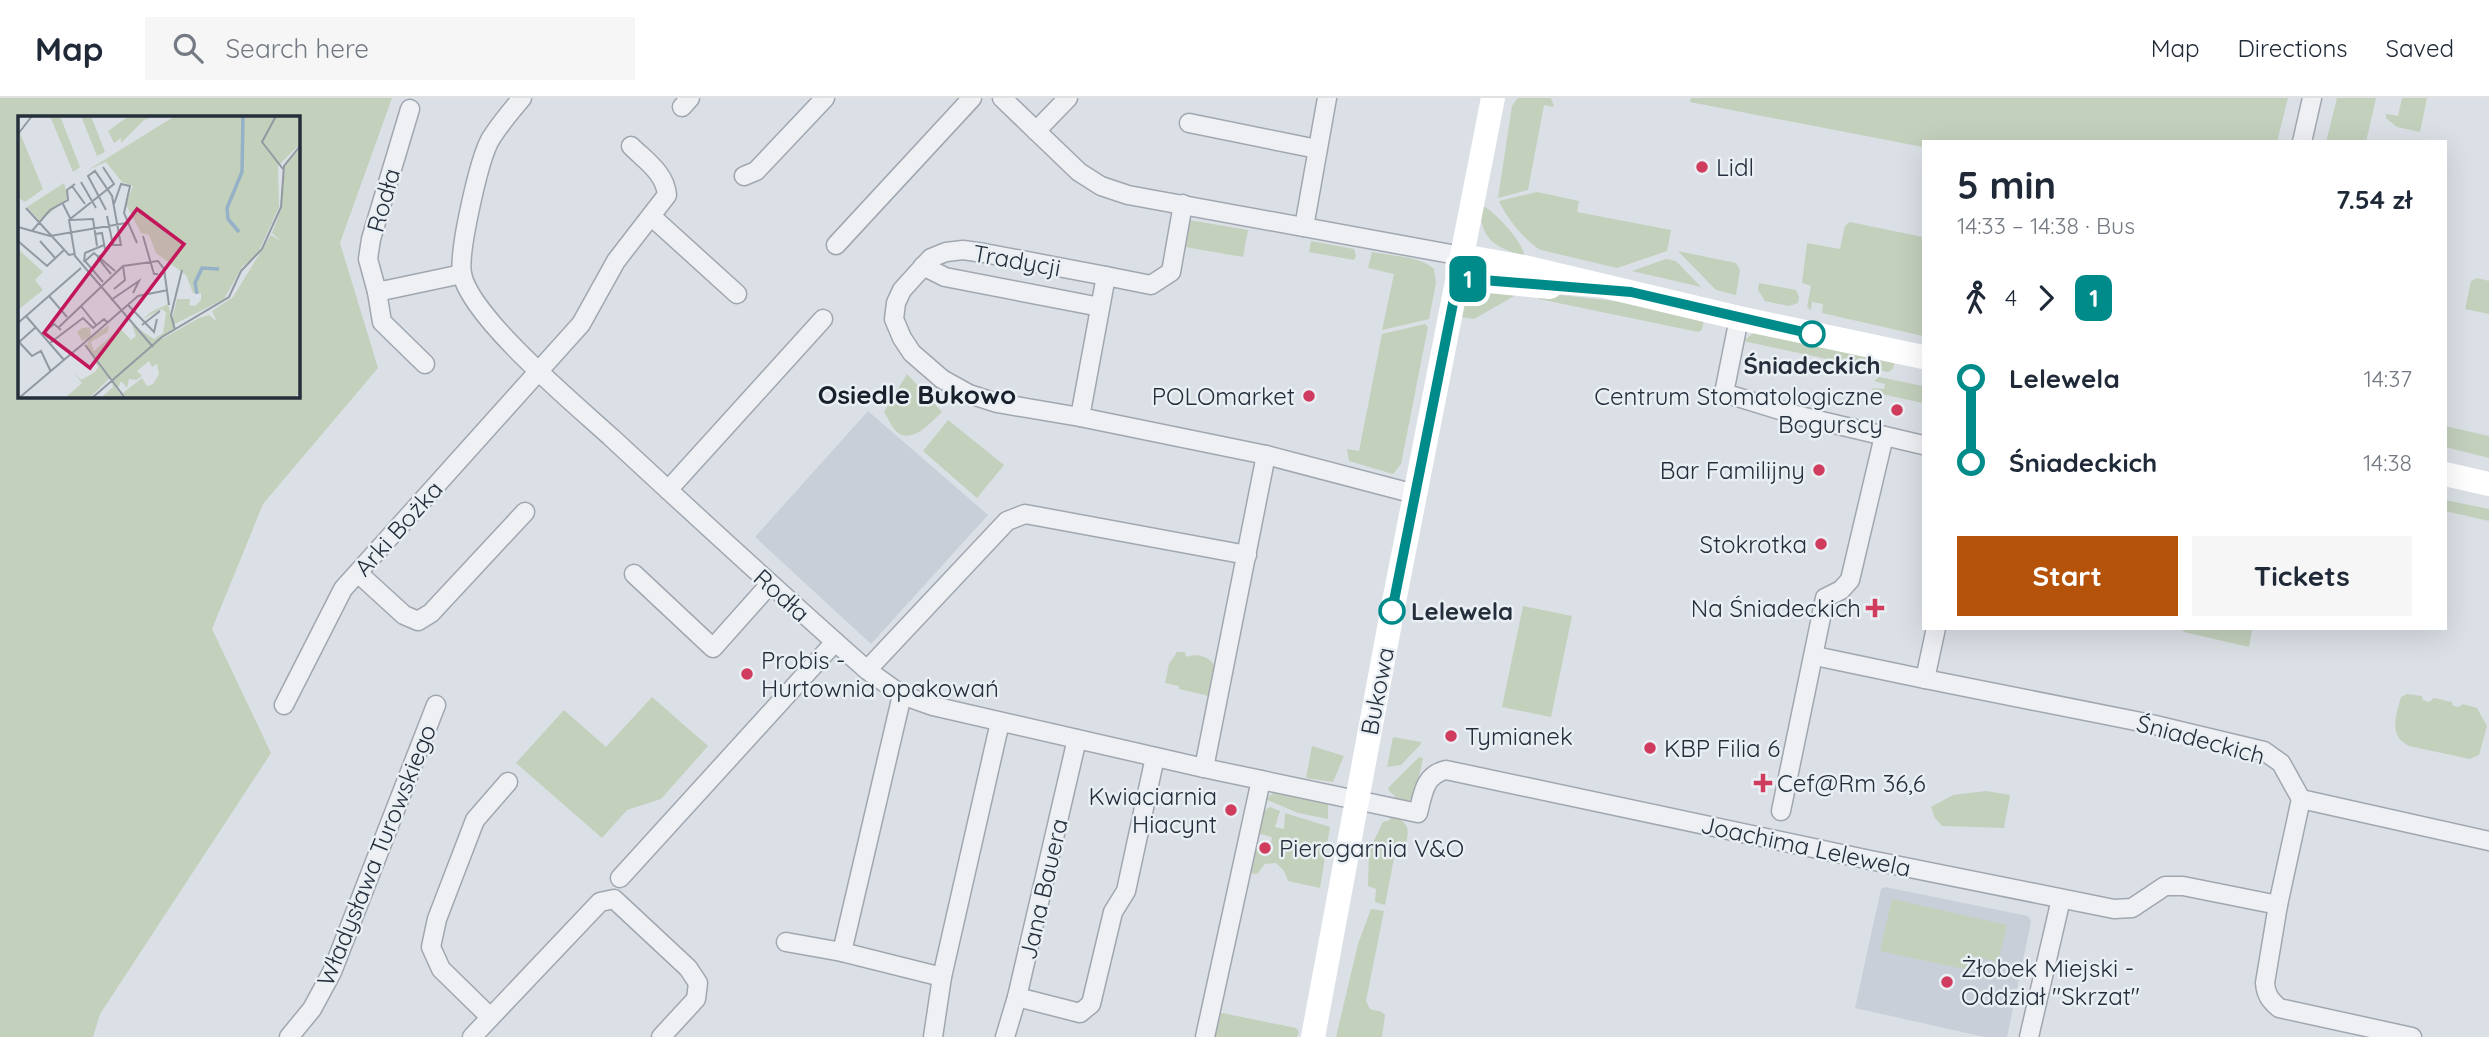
<!DOCTYPE html>
<html lang="en">
<head>
<meta charset="utf-8">
<style>
  body { margin:0; font-family:Quicksand,sans-serif; background:#f6f6f7; color:#1f2937; height:100vh; display:flex; flex-direction:column; font-size:26px; white-space:nowrap }
  * { box-sizing:border-box; margin:0 }
  p { font-size:23px; color:#747a83 }
  .icon { flex:none; width:38px; height:38px; fill:none; stroke:currentColor; stroke-width:2; stroke-linecap:round; stroke-linejoin:round }
  .map { position:relative; flex:1; overflow:hidden }
  .side { position:absolute; left:1922px; top:42px; width:525px; height:490px; display:flex; flex-direction:column; background:#fff; border-radius:0px; box-shadow:0 7px 28px #0002 }
  .side>* { flex:none }
  .badge { padding:0 14px; border-radius:10px; font-size:24px; line-height:46px }
  .map>.badge { position:absolute; translate:-50% -50%; box-shadow:0 0 0 4px #fff }
  .legs { display:flex; align-items:center; gap:10px; height:77px; padding:0 35px; font-size:23px }
  .legs p { margin-inline-start:auto }
  .overview { display:flex; align-items:center; justify-content:space-between; height:119px; padding:0 35px }
  h1 { font-size:38px; font-weight:700; line-height:52px }
  .primary-button { display:flex; gap:14px; margin-top:auto; padding:14px 35px }
  .primary-button a { flex:1; height:80px; border-radius:0px; background:#b45309; color:#fff; font-size:28px; font-weight:700; line-height:80px; text-align:center }
  .primary-button a+a { background:#f6f6f7; color:#1f2937 }
  ul { padding:0 35px; list-style:none }
  li { display:flex; align-items:center; gap:24px; height:84px; font-size:26px }
  li i { display:grid; place-items:center; width:10px; height:100%; margin:0 9px; background:currentColor }
  li i::after { content:''; width:18px; height:18px; margin:-9px; border:5px solid; border-radius:50%; background:#fff }
  li p { margin-inline-start:auto }
  li:first-child i { background:linear-gradient(#0000 50%,currentColor 0) }
  li:last-child i { background:linear-gradient(currentColor 50%,#0000 0) }
  header { display:flex; align-items:center; gap:42px; box-sizing:border-box; height:98px; padding:0 35px; background:#fff; border-bottom:2px solid #e0e1e3 }
  header strong { font-size:33px }
  nav { display:flex; gap:38px; margin-inline-start:auto; font-size:24px }
  .search { width:490px; height:63px; background:#f6f6f7; display:flex; align-items:center; gap:18px; box-sizing:border-box; padding:0 24px; border-radius:0px; color:#747a83; font-size:26px }
  .map>svg:first-child { display:block }
</style>
</head>
<body>
<header>
<strong>Map</strong>
<div class="search"><svg class="icon" aria-label="search" viewBox="0 0 24 24"><circle cx="10" cy="10" r="6"/><path d="M15 15l6 6"/></svg>Search here</div>
<nav><a>Map</a><a>Directions</a><a>Saved</a></nav>
</header>
<div class="map">
<svg width="2489" height="939" viewBox="0 0 2489 939">
  <rect width="100%" height="100%" fill="#dbe0e6"/>
  <!-- built -->
  <g fill="#c9cfd8">
    <polygon points="868,313 988,417 871,546 755,439"/>
    <polygon points="1885,789 2028,818 2031,824 2007,939 1985,939 1855,910 1881,791"/>
  </g>
  <!-- green -->
  <g fill="#c3d0bc" fill-rule="evenodd">
    <path d="M0,0H392L340,145L378,270L263,406L212,531L271,655L100,916L93,939H0ZM298,19V298H19V19Z"/>
    <polygon points="1518,0 1551,0 1554,9 1544,7 1528,92 1498,100 1512,8"/>
    <polygon points="1691,0 2288,0 2277,44 1923,44 1923,49 1690,4"/>
    <polygon points="2337,0 2376,0 2366,44 2326,44"/>
    <polygon points="2402,0 2427,0 2420,34 2397,29 2386,20 2386,16 2398,18"/>
    <path d="M1537,94L1579,103L1577,114L1671,132L1667,153L1617,170L1541,152C1527,145 1505,118 1499,103Z"/>
    <path d="M1481,107C1493,111 1523,144 1524,157C1495,151 1478,139 1481,107Z"/>
    <polygon points="1189,122 1248,132 1243,159 1185,149"/>
    <polygon points="1850,124 1923,139 1923,238 1822,215 1823,206 1812,204 1811,212 1807,209 1811,188 1802,185 1807,145 1840,151 1845,128"/>
    <polygon points="1311,143 1354,151 1356,158 1354,162 1309,154"/>
    <polygon points="1678,153 1736,165 1740,172 1736,197 1716,192"/>
    <path d="M1372,154C1391,158 1420,158 1434,171L1436,185L1429,221L1382,232L1394,176L1368,170Z"/>
    <polygon points="1666,161 1676,163 1701,189 1632,173"/>
    <polygon points="2477,180 2489,183 2489,216 2465,211 2471,183"/>
    <polygon points="1759,185 1796,192 1799,199 1798,205 1789,208 1765,203 1758,192"/>
    <polygon points="1484,192 1516,197 1474,221 1459,219 1467,203"/>
    <polygon points="1533,194 1623,204 1704,221 1702,232 1698,234 1539,201"/>
    <polygon points="1425,226 1428,229 1401,366 1393,376 1349,363 1347,351 1359,353 1382,236"/>
    <polygon points="1755,234 1895,262 1893,271 1888,274 1743,243"/>
    <path d="M907,276L942,314C932,323 912,347 897,334C892,330 888,320 884,314Z"/>
    <polygon points="1879,279 1923,288 1923,305 1872,294 1873,290 1884,291 1885,286 1874,283"/>
    <polygon points="948,322 1004,367 977,400 923,353"/>
    <polygon points="2445,328 2489,338 2489,360 2445,349"/>
    <polygon points="2445,402 2489,411 2489,423 2445,413"/>
    <polygon points="1523,508 1572,518 1551,619 1502,609"/>
    <polygon points="2247,530 2252,533 2249,549 2184,534 2182,531"/>
    <path d="M1177,554H1185L1186,559C1198,554 1216,560 1216,575C1216,583 1214,591 1213,599L1179,591V588L1165,585L1169,566Z"/>
    <path d="M2407,596L2422,598L2423,602L2429,604L2434,600L2452,604L2453,608L2459,609L2463,606L2477,610L2487,628L2479,657L2470,661L2409,648C2388,637 2396,618 2401,599Z"/>
    <polygon points="652,599 708,648 661,701 627,712 602,740 516,665 564,612 606,649"/>
    <polygon points="1393,639 1421,644 1421,646 1401,667 1387,669"/>
    <polygon points="1312,648 1344,658 1333,684 1306,680"/>
    <polygon points="1419,659 1423,660 1415,697 1407,704 1394,702 1395,698 1390,694 1388,690"/>
    <polygon points="1276,693 1328,704 1328,721 1298,715 1265,701"/>
    <polygon points="1986,693 2010,697 2004,730 1942,728 1935,720 1931,709 1953,697"/>
    <polygon points="1270,709 1280,713 1275,729 1284,731 1285,715 1330,729 1320,790 1288,783 1284,773 1276,765 1265,766 1257,776 1248,775 1253,749 1269,755 1272,739 1256,735 1261,714"/>
    <path d="M1391,717C1412,726 1409,732 1405,752L1396,750L1385,807L1375,804L1376,791L1368,788L1369,753L1383,724L1390,722Z"/>
    <polygon points="1892,801 2007,827 1998,864 1972,858 1969,872 1880,853"/>
    <polygon points="1371,811 1384,813 1366,903 1370,911 1382,914 1385,917 1382,939 1336,939 1358,846"/>
    <polygon points="1217,914 1296,930 1299,934 1297,939 1211,939"/>
  </g>
  <g fill="none" stroke-linecap="round" stroke-linejoin="round">
    <defs>
      <g id="street">
        <path d="M522,0C511,13 499,27 490,42C479,62 458,154 462,176C471,220 576,307 612,340C696,418 781,496 867,572L902,597L933,608L1204,670L1418,715C1423,696 1424,677 1446,672L1870,762L2114,811L2132,810L2165,788H2183L2278,807"/>
        <polyline points="1002,0 1079,74 1101,88 1128,97 1462,158"/>
        <polyline points="682,9 690,0"/>
        <polyline points="1189,25 1317,51"/>
        <polyline points="1036,33 1068,0"/>
        <polyline points="2302,44 2312,0"/>
        <polyline points="744,78 756,73 825,0"/>
        <polyline points="651,118 737,196"/>
        <polyline points="1304,129 1327,0"/>
        <polyline points="836,147 972,0"/>
        <polyline points="923,168 945,179 1100,209"/>
        <polyline points="1106,178 984,155 963,152 946,154 931,160 902,192 896,205 894,221 902,240 912,255 942,281 969,296 997,305 1080,319 1266,357 1415,396"/>
        <polyline points="377,194 368,161 371,141 410,11"/>
        <polyline points="1739,220 1724,295 1796,317 1923,347"/>
        <polyline points="425,266 382,224 377,194 462,176"/>
        <polyline points="1080,319 1106,178 1151,187 1171,174 1183,106"/>
        <polyline points="668,392 823,221"/>
        <polyline points="358,475 404,517 418,523 431,515 525,414"/>
        <polyline points="634,476 713,550 770,486"/>
        <polyline points="1936,530 1925,581 2151,626 2264,653 2281,665 2301,701"/>
        <polyline points="1815,558 1925,581"/>
        <polyline points="867,572 1007,423 1025,416 1247,457"/>
        <path d="M284,607L343,491L581,226L616,163L667,97C665,75 646,63 631,48"/>
        <polyline points="1204,670 1266,357"/>
        <path d="M2301,701L2278,807L2265,885C2266,897 2270,902 2279,910L2412,939"/>
        <polyline points="2301,701 2489,743"/>
        <polyline points="1781,713 1825,500 1841,492 1850,482 1884,338"/>
        <polyline points="620,780 835,544"/>
        <polyline points="786,844 842,854 942,879"/>
        <polyline points="842,854 902,597"/>
        <polyline points="1017,899 1080,915 1091,906 1113,814 1126,793 1155,659"/>
        <polyline points="490,919 441,871 431,849 437,821 475,722 508,684"/>
        <polyline points="289,939 312,911 332,874 436,607"/>
        <polyline points="472,939 600,804 614,801 688,870 698,885 696,901 661,939"/>
        <polyline points="933,939 942,879 1000,624"/>
        <polyline points="1005,939 1017,899 1077,641"/>
        <polyline points="1205,939 1261,682"/>
        <polyline points="2029,939 2061,801"/>
      </g>
    </defs>
    <!-- street casing -->
    <use href="#street" stroke="#a1a7b0" stroke-width="21"/>
    <!-- street -->
    <use href="#street" stroke="#eef0f4" stroke-width="18"/>
    <!-- secondary -->
    <g stroke="#fff" stroke-width="24">
      <polyline points="1462,158 1524,169 1739,220 1923,259"/>
      <polyline points="1458,180 1550,189"/>
      <polyline points="2445,376 2489,386"/>
      <polyline points="1313,939 1392,514 1493,0"/>
    </g>
  </g>
  <g fill="none" stroke-linecap="round" stroke-linejoin="round">
    <defs>
      <polyline id="line-1" points="1392,513 1458,180 1631,194 1812,236"/>
    </defs>
    <!-- line-1 casing -->
    <use href="#line-1" stroke="#fff" stroke-width="16"/>
    <!-- line-1 -->
    <use href="#line-1" stroke="#008b8b" stroke-width="10"/>
  </g>
  <!-- markers -->
  <g fill="#cf3c5d" stroke="#eaeff4" stroke-width="2.5">
    <circle cx="1702" cy="69" r="7"/>
    <circle cx="1309" cy="298" r="7"/>
    <circle cx="1897" cy="312" r="7"/>
    <circle cx="1819" cy="372" r="7"/>
    <circle cx="1821" cy="446" r="7"/>
    <path d="M1871.5 499.5h7v7h7v7h-7v7h-7v-7h-7v-7h7z"/>
    <circle cx="747" cy="576" r="7"/>
    <circle cx="1451" cy="638" r="7"/>
    <circle cx="1650" cy="650" r="7"/>
    <path d="M1759.5 674.5h7v7h7v7h-7v7h-7v-7h-7v-7h7z"/>
    <circle cx="1231" cy="712" r="7"/>
    <circle cx="1265" cy="750" r="7"/>
    <circle cx="1947" cy="884" r="7"/>
  </g>
  <g fill="#fff" stroke="#008b8b" stroke-width="3.5">
    <circle cx="1812" cy="236" r="12"/>
    <circle cx="1392" cy="513" r="12"/>
  </g>
  <g text-anchor="middle" dominant-baseline="central" stroke-width="5" stroke-linejoin="round" paint-order="stroke">
    <!-- poi labels -->
    <g font-size="24" fill="#252f3c" stroke="#eaeff4" text-anchor="start">
      <text x="1716" y="69">Lidl</text>
      <text x="1295" y="298" text-anchor="end">POLOmarket</text>
      <text x="1883" y="298" text-anchor="end">Centrum Stomatologiczne<tspan x="1883" dy="28">Bogurscy</tspan></text>
      <text x="1805" y="372" text-anchor="end">Bar Familijny</text>
      <text x="1807" y="446" text-anchor="end">Stokrotka</text>
      <text x="1861" y="510" text-anchor="end">Na Śniadeckich</text>
      <text x="761" y="562">Probis -<tspan x="761" dy="28">Hurtownia opakowań</tspan></text>
      <text x="1465" y="638">Tymianek</text>
      <text x="1664" y="650">KBP Filia 6</text>
      <text x="1777" y="685">Cef@Rm 36,6</text>
      <text x="1217" y="698" text-anchor="end">Kwiaciarnia<tspan x="1217" dy="28">Hiacynt</tspan></text>
      <text x="1279" y="750">Pierogarnia V&amp;O</text>
      <text x="1961" y="870">Żłobek Miejski -<tspan x="1961" dy="28">Oddział "Skrzat"</tspan></text>
    </g>
    <!-- street labels -->
    <g font-size="24" fill="#252f3c" stroke="#eaeff4">
      <text transform="translate(383 102) rotate(-74)">Rodła</text>
      <text transform="translate(1017 162) rotate(10)">Tradycji</text>
      <text transform="translate(398 430) rotate(-48)">Arki Bożka</text>
      <text transform="translate(782 497) rotate(42)">Rodła</text>
      <text transform="translate(1377 593) rotate(-79)">Bukowa</text>
      <text transform="translate(2201 641) rotate(15)">Śniadeckich</text>
      <text transform="translate(1806 748) rotate(12)">Joachima Lelewela</text>
      <text transform="translate(376 757) rotate(-68)">Władysława Turowskiego</text>
      <text transform="translate(1043 791) rotate(-77)">Jana Bauera</text>
    </g>
    <!-- stop labels -->
    <g font-size="24" font-weight="bold" fill="#252f3c" stroke="#eaeff4">
      <text x="1812" y="267">Śniadeckich</text>
      <text x="1411" y="513" text-anchor="start">Lelewela</text>
    </g>
    <!-- neighbourhood labels -->
    <g font-size="26" font-weight="bold" fill="#18202c" stroke="#eaeff4">
      <text x="917" y="296">Osiedle Bukowo</text>
    </g>
  </g>
  <!-- overview -->
  <g transform="translate(18 18)">
    <rect width="282" height="282" fill="#dbe0e6"/>
    <path d="M32,0H42L62,51L55,56ZM63,0H73L87,36L79,40ZM111,0H138L126,4L103,27V22L96,27L90,15ZM157,0H282V28L260,50L261,91L239,139L224,151L206,183L155,209L156,213L137,227L181,202L191,199L199,206L194,195L215,181L253,119L264,126L254,117L263,93L267,49L282,32V277L274,282H108L105,277L124,262L129,270L135,268L141,258L139,248L134,251L131,245L119,255L124,260L118,264L111,263L109,272L103,265L100,272L96,270L106,282H83L95,271L93,261L71,282H47L64,267L55,255L63,264L77,256L80,251L73,239L87,257L68,230L72,222L64,225L59,216L64,212L72,211L73,221L91,209L90,216L73,226L76,235L102,212L113,224L118,220L114,209L136,223L145,217L148,197L144,193L125,203L133,196L150,188L154,203L159,183H172L171,189L177,190L183,184V177H175L168,159L138,137L131,119L123,117L108,89L115,70L104,66L88,46L70,54ZM2,17L25,73L7,86L0,81ZM46,67L50,82L22,105L9,91ZM0,133L25,156L17,164L25,174L0,194Z" fill="#c3d0bc"/>
    <path fill="none" stroke="#95b1c7" stroke-width="3.5" d="M221,116L210,103L209,92L224,56L225,0M179,178L177,167L184,152L201,153"/>
    <path fill="none" stroke="#9299a2" stroke-width="2" d="M258,0L244,26L265,53M0,18L14,0M85,51L96,68L51,104L57,140L135,231M63,66L78,92M54,70L67,88M45,88L53,104L75,103L79,130M96,88L103,68L112,70L106,97L119,127M8,92L51,139L56,138M88,94L70,60L77,55L94,80L103,129H95L89,100M0,111L32,120L108,107M14,115L32,94L50,84L49,74L57,68M77,118L84,117L87,133M125,120L136,158H140M0,125L29,150L46,134M22,125L38,143M83,139L80,142L93,158M66,146L67,137L86,129M85,166L67,145L76,137L97,155M96,173L107,164L105,150M31,180L49,201M93,184L121,165L115,177M110,189L136,216L139,203M63,190L78,209M8,200L46,244M0,207L63,152M124,209L142,195M40,212L105,150L140,145L146,153L151,189M157,214L153,199L164,154M24,218L36,208L43,214M1,226L14,240L23,235L33,256M0,227L18,211M32,227L65,202L75,212L86,203L90,207M67,229L107,282M58,234L120,180L150,174M1,282L60,232M74,282L144,221L211,181L223,155L244,133L263,91L266,50L282,30"/>
    <path fill="#c2185b" fill-opacity="0.15" stroke="#c2185b" stroke-width="3.5" d="M119,93L166,128L72,252L26,217Z"/>
    <rect width="282" height="282" fill="none" stroke="#252f3c" stroke-width="3.5"/>
  </g>
</svg>
<b class="badge" style="left:1468px;top:181px;background:#008b8b;color:#fff">1</b>
<section class="side">
<div class="overview"><div><h1>5 min</h1><p>14:33 – 14:38 · Bus</p></div><b>7.54 zł</b></div>
<div class="legs"><svg class="icon" aria-label="walk" viewBox="0 0 24 24"><circle cx="13" cy="4" r="2"/><path d="M13 8l-2 6 4 7M11 14l-3 7M7 12l3-4h3l4 4"/></svg>4<svg class="icon" aria-label="forward" viewBox="0 0 24 24"><path d="M9 5l7 7-7 7"/></svg><b class="badge" style="background:#008b8b;color:#fff">1</b></div>
<ul>
<li><i style="color:#008b8b"></i><b>Lelewela</b><p>14:37</p></li>
<li><i style="color:#008b8b"></i><b>Śniadeckich</b><p>14:38</p></li>
</ul>
<div class="primary-button"><a>Start</a><a>Tickets</a></div>
</section>
</div>
</body>
</html>
